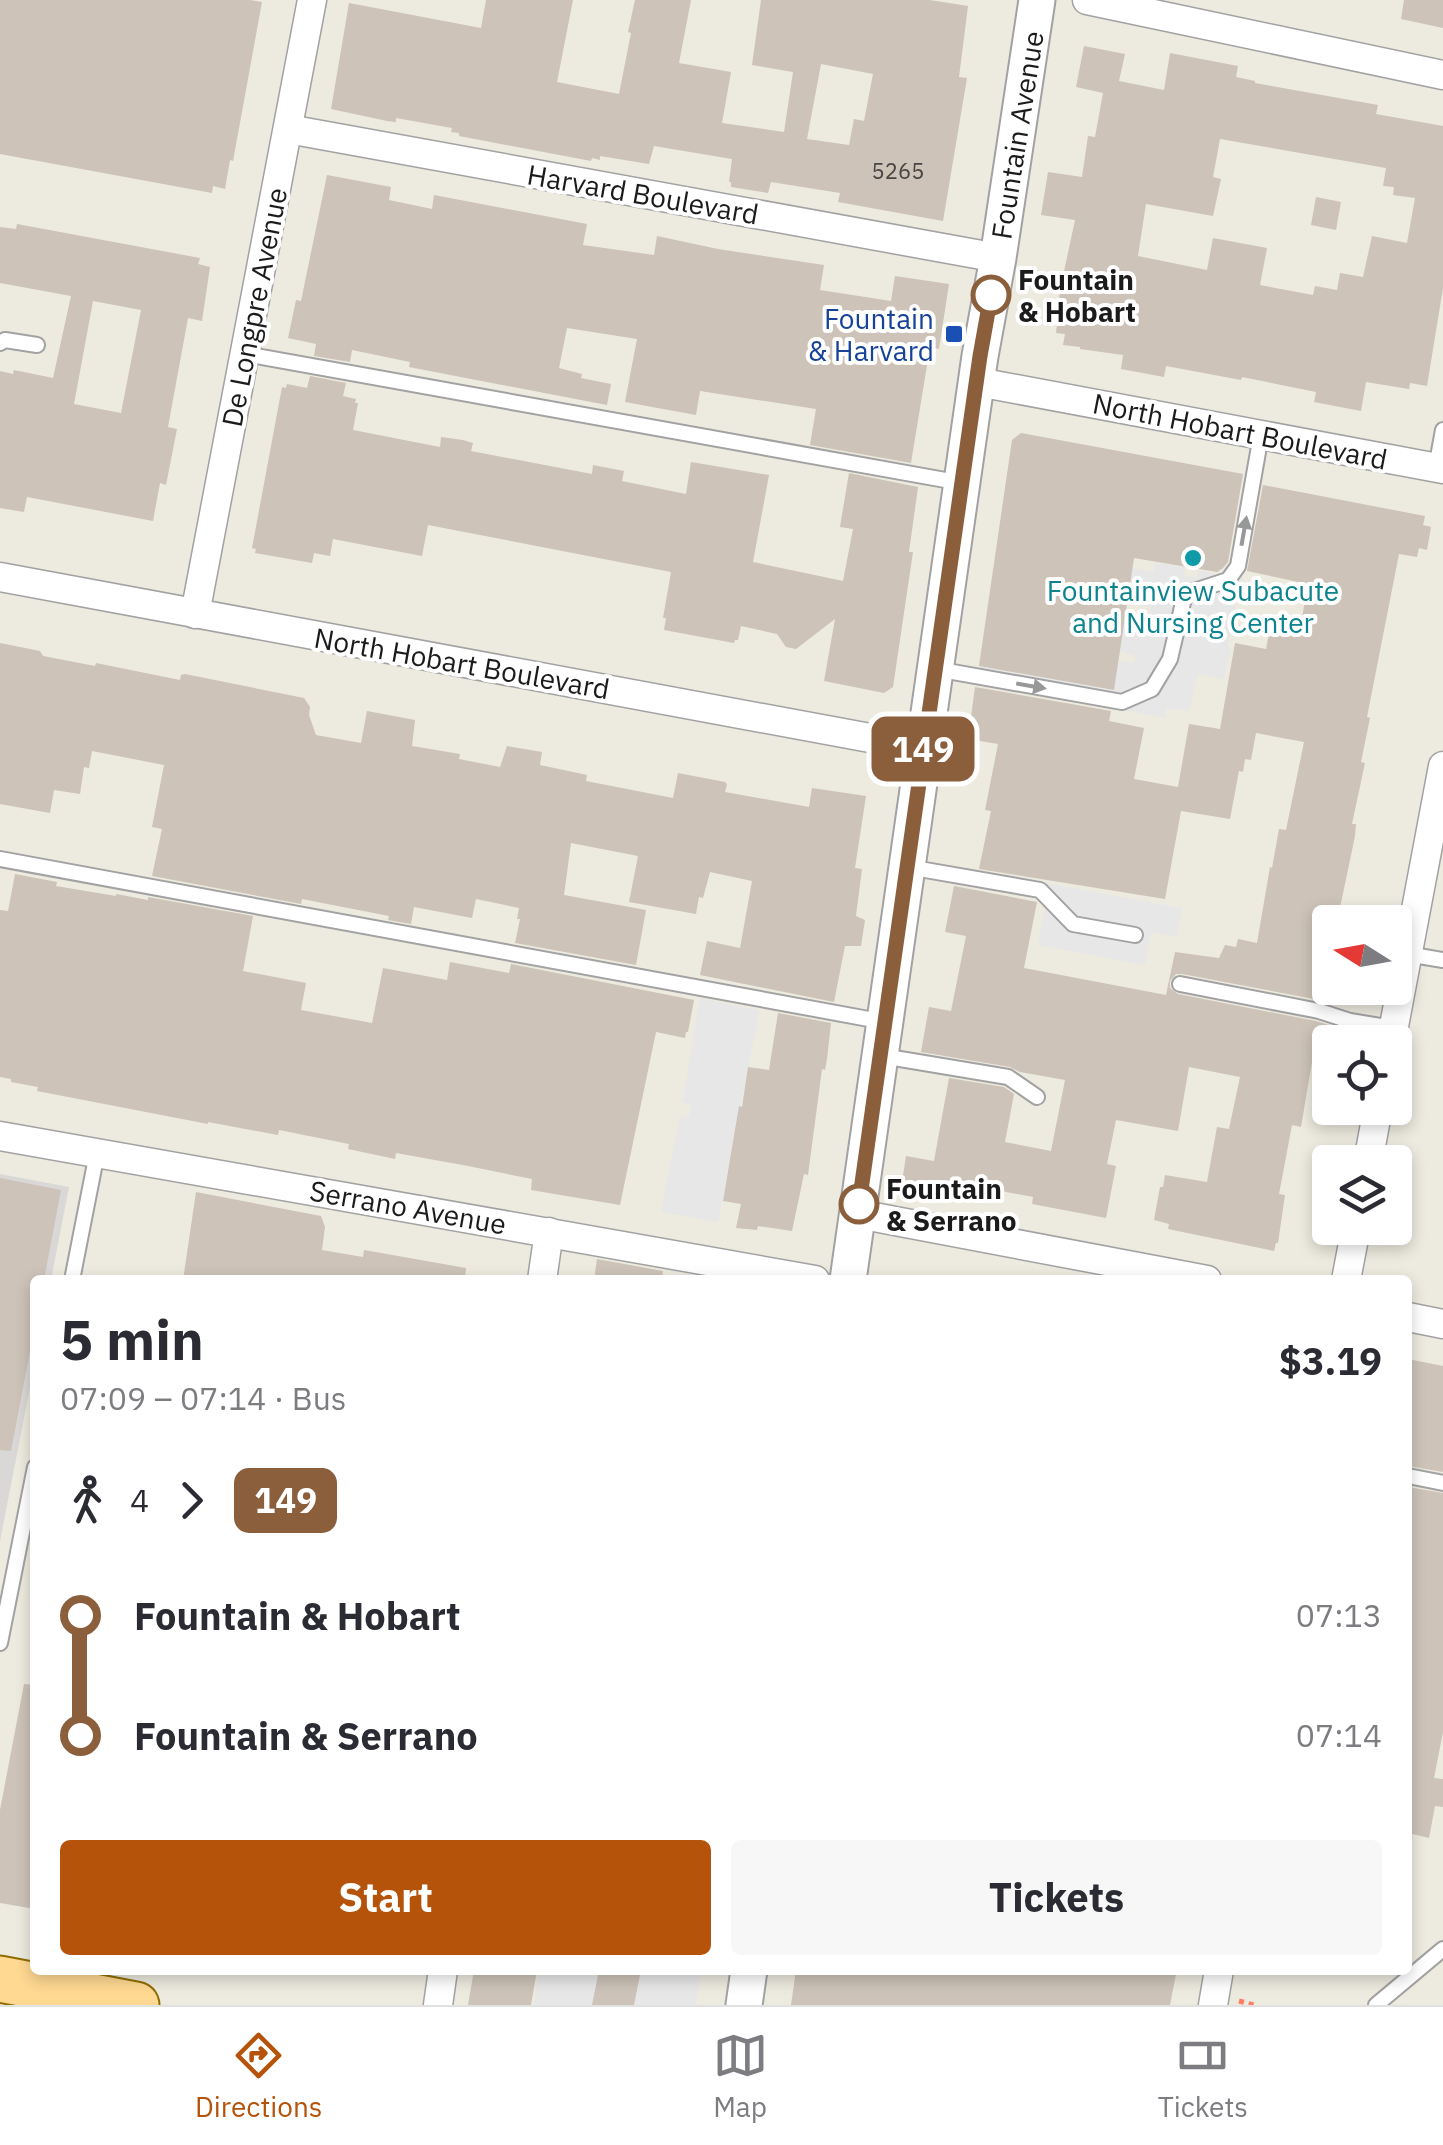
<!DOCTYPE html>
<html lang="en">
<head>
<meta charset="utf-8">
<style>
  body { margin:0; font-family:"IBM Plex Sans",sans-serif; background:#f7f7f7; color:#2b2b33; height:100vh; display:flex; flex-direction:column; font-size:38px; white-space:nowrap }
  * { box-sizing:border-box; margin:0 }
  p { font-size:32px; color:#7c7c81 }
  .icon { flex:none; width:55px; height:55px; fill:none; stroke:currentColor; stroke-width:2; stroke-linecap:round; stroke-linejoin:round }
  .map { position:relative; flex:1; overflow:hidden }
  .sheet { position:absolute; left:30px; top:1275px; width:1382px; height:700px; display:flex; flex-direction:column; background:#fff; border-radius:10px; box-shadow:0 5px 15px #0003 }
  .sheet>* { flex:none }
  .badge { padding:0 20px; border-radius:15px; font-size:35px; line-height:65px }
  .needle { width:65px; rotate:281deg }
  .controls { position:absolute; left:1312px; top:905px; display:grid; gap:20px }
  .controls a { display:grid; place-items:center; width:100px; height:100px; border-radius:10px; background:#fff; box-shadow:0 5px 15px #0003; font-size:50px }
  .map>.badge { position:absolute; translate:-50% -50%; box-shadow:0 0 0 5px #fff }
  .legs { display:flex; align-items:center; gap:15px; height:110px; padding:0 30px; font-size:32px }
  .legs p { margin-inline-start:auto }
  .head { display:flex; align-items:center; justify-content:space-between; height:170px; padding:0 30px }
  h1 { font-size:55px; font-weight:700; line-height:75px }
  .primary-button { display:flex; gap:20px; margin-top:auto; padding:20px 30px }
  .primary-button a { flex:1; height:115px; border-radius:10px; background:#b45309; color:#fff; font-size:40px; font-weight:700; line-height:115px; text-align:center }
  .primary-button a+a { background:#f7f7f7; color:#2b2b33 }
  ul { padding:0 30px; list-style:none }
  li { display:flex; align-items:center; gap:35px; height:120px; font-size:38px }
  li i { display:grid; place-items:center; width:15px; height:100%; margin:0 12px; background:currentColor }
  li i::after { content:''; width:25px; height:25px; margin:-12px; border:8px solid; border-radius:50%; background:#fff }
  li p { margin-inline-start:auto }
  li:first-child i { background:linear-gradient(#0000 50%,currentColor 0) }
  li:last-child i { background:linear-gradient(currentColor 50%,#0000 0) }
  .dock { display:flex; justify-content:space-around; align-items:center; height:140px; border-top:2px solid #e1e1e2; background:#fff; font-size:28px; color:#7c7c81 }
  .dock a { display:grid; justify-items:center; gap:5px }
  .dock .active { color:#b45309 }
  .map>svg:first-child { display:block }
</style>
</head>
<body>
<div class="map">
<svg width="1443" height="2005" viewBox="0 0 1443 2005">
  <rect width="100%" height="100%" fill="#edeadf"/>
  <!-- residential -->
  <polygon fill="#d9d8d7" points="0,1174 69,1187 51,1280 35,1280 35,1362 0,1541"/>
  <!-- parking -->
  <g fill="#e7e7e7">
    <polygon points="1248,478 1261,479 1238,602 1235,605 1228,646 1231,649 1224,679 1198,674 1189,711 1166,708 1165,718 977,682 980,663 1118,661 1135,663 1135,656 1120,651 1125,616 1148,620 1150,607 1126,603 1131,568 1154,572 1155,563 1185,567 1184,575 1197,578 1198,570 1217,574 1231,564 1234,561"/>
    <polygon points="951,866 1182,908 1177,937 1151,932 1145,965 1038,945 1047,897 949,878"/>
    <polygon points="700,998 759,1011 718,1222 661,1212 680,1116 689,1117 691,1104 683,1102"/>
    <polygon points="539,1970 702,1970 696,2005 534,2005"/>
  </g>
  <!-- building -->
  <g fill="#cdc3b8" fill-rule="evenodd">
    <polygon points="0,0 250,0 262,2 233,161 230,160 225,189 213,186 212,193 0,154"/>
    <path d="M486,0H573L557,82L619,94L631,33L628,32L635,0H691L679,63L731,72L722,123L784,132L793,72L752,65L761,0H930L968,6L959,77L967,78L943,221L838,202L840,193L771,182L768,193L731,187V182H729L732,159L654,146L649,164L600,156V160L592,158L591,161L459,136V133L451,132L452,128L396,118V122L387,121L331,109L349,3L481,28ZM821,64L873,74L864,121L854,119L849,145L807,139Z"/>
    <polygon points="1404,0 1443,0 1443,28 1401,19"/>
    <path d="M1084,46L1125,54L1119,81L1164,90L1170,53L1238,66L1236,77L1255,81V83L1378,105L1376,114L1443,126V288L1427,386L1410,383L1409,389L1366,382L1361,411L1314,402L1316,392L1242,377L1241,380L1166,366L1164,377L1121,369L1123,355L1080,349V347L1063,345L1065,334L1056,333L1060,290L1075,220L1041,215L1048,172L1082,177L1088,136L1095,137L1103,93L1076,87ZM1220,139L1386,168L1383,186L1394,187L1393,195L1415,198L1407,243L1372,236L1363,277L1340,273L1337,290L1315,286L1313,295L1260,285L1267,248L1213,238L1207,270L1138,256L1146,204L1213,216L1221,179L1213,177Z"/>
    <polygon points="327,175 391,187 389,200 432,209 434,195 587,224 583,245 654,255 657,236 718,249 824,265 820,290 891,301 895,276 949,284 939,349 930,347 911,463 810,445 816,409 700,391 696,415 625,402 637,339 567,328 559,368 582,374 581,378 611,384 607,405 409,367 410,362 352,350 350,362 314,356 316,344 288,338 296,300 301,301"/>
    <polygon points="1316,197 1341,202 1336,230 1311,225"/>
    <path d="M17,224L200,258L198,264L210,267L202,321L188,318L168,427L177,429L166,485L160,483L153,521L27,497L24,512L0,508V371L13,374L14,370L53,378L71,296L0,283V227L16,229ZM93,301L141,310L121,413L74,404Z"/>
    <polygon points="310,376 346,383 343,396 356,399 355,403 358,403 353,430 440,447 441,437 463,440 473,443 471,451 592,474 593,465 624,471 622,481 686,494 691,462 769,475 753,562 843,581 853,529 840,527 849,473 918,487 909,552 913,552 893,687 884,693 824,681 835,619 796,649 786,647 777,634 741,626 738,640 735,640 734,643 664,630 666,618 663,618 671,572 428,525 422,556 333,539 330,556 314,553 312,563 255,553 256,549 252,548 282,387 286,388 287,384 307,388"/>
    <polygon points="1021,433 1243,474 1228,562 1223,568 1217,572 1134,558 1114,690 979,666 1012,440"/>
    <polygon points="1263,485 1425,516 1423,525 1431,527 1427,550 1419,548 1417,557 1399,554 1367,717 1370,718 1361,762 1365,763 1352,824 1356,824 1355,836 1337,922 1330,922 1330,968 1324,1001 1182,974 1176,974 1170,981 1170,988 1178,994 1316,1021 1338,1028 1335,1042 1330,1042 1330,1065 1312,1062 1301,1127 1292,1125 1279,1194 1285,1195 1278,1243 1276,1243 1274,1251 1168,1229 1169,1224 1154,1220 1160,1187 1163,1187 1165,1175 1207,1182 1217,1127 1229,1129 1240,1077 1189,1067 1178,1131 1116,1120 1107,1164 1116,1166 1106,1218 1032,1204 1033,1197 985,1188 984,1194 902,1182 906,1156 934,1161 949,1078 1004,1087 1014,1094 1005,1142 1051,1151 1065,1080 1020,1072 1010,1067 921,1052 929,1007 951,1011 966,936 945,932 954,886 1037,902 1024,968 1166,995 1175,952 1219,958 1225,945 1236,947 1238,939 1257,943 1270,867 1272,868 1279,829 1286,830 1304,742 1256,733 1251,760 1245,759 1243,772 1239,771 1230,819 1181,811 1165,899 979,869 991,811 985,810 998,744 968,739 975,687 1111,711 1109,721 1144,728 1134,779 1178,787 1189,724 1220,729 1235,643 1266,649 1271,623 1300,629 1308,584 1247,571"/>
    <polygon points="0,643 40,651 43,656 95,666 96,663 180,680 181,675 185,674 304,698 310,707 309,715 316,735 361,743 367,711 415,720 412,746 460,754 459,759 500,767 507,746 542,752 540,765 587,775 586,781 673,798 678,773 725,782 727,784 725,792 809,807 812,788 866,796 855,868 862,869 856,916 865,920 861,946 845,946 834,1002 700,975 707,941 740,948 752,881 710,872 703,898 699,897 696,914 629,902 638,856 571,843 564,895 646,910 636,965 515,943 520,919 517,919 519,908 476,899 472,918 414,907 411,924 388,920 389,916 302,899 301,904 152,876 162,829 152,827 164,765 92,751 89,768 84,767 80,794 54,790 50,813 0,804"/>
    <polygon points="15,874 57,882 56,886 116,896 116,894 148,900 148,897 253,916 243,971 306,983 301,1010 372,1023 383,968 447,980 450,962 509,973 511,964 694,1000 688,1032 686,1032 685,1038 656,1032 620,1205 531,1190 532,1179 468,1166 396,1153 395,1159 348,1149 349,1144 279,1130 278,1135 208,1122 208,1124 37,1091 38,1087 11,1082 11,1079 0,1077 0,910 8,911"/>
    <polygon points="778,1013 831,1023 827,1059 825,1070 822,1069 808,1175 804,1174 792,1231 758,1226 757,1230 736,1228 741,1204 723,1201 739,1106 742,1107 748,1067 769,1070"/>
    <polygon points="0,1178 61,1190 44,1280 35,1280 35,1325 11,1451 0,1450"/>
    <polygon points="196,1192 321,1216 325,1227 322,1250 363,1257 364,1250 466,1268 465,1280 183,1280"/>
    <polygon points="597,1259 663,1271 662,1280 594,1280"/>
    <polygon points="1408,1359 1443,1366 1443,1472 1408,1466"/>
    <polygon points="1408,1487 1443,1493 1443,1732 1434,1778 1443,1779 1443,1807 1435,1806 1429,1838 1408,1833"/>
    <polygon points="24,1684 35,1685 35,1909 0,1903 0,1810"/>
    <polygon points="474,1970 537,1970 531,2005 468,2005"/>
    <polygon points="599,1970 640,1975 634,2005 592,2005"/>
    <polygon points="796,1970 1155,1970 1176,1974 1170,2005 791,2005"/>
  </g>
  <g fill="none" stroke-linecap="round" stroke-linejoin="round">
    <defs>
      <g id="service">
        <polyline points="0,343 5,340 37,345"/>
        <polyline points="245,354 962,483"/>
        <polyline points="1436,468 1443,430"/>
        <polyline points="936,669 1122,702 1152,689 1170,659 1185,594 1228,580 1238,566 1261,435"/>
        <polyline points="0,859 885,1022"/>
        <polyline points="908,867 1040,890 1073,924 1135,935"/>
        <polyline points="1407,954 1443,960"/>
        <polyline points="1180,984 1319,1011 1350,1021 1393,1028"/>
        <polyline points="882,1056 1008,1077 1037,1097"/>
        <polyline points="72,1280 97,1153"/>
        <polyline points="1408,1476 1443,1483"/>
        <polyline points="0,1643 35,1467"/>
        <polyline points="1376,2005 1443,1949"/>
      </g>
      <g id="minor">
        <polyline points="1087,0 1443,75"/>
        <polyline points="288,129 998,258"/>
        <polyline points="978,382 1443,469"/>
        <polyline points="0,577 924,748"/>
        <polyline points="195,614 312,0"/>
        <polyline points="1391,1042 1443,766"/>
        <polyline points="0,1136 815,1280"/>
        <polyline points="1368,1162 1378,1108"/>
        <polyline points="858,1214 1207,1280"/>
        <polyline points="542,1280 549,1232"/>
        <polyline points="1346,1280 1356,1228"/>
        <polyline points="1408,1317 1443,1324"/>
        <polyline points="438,2005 443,1970"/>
        <polyline points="1213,2005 1219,1970"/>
      </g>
      <g id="tertiary">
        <polyline points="848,1280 980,356 998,258 1037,0"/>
        <polyline points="744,2005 749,1970"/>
      </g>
      <polyline id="primary" points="0,1979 136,2005"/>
    </defs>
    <!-- service casing -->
    <use href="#service" stroke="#a2a2a2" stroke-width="18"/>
    <!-- minor casing -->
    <use href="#minor" stroke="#a2a2a2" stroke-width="31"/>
    <!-- tertiary casing -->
    <use href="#tertiary" stroke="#a2a2a2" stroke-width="39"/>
    <!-- primary casing -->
    <use href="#primary" stroke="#916d00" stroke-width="49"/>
    <!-- path -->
    <polyline stroke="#ff7c5e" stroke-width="5" stroke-dasharray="5 5" stroke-linecap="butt" points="1239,2001 1254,2005"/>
    <!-- service -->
    <use href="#service" stroke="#fff" stroke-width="14"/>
    <!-- minor -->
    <use href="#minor" stroke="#fff" stroke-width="28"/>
    <!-- tertiary -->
    <use href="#tertiary" stroke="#fff" stroke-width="35"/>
    <!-- primary -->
    <use href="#primary" stroke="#ffd992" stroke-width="45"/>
  </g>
  <!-- one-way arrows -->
  <defs><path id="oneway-solid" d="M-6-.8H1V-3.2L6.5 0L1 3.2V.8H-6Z" transform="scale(2.5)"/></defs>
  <g fill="#989898">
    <use href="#oneway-solid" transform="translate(1244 531) rotate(-80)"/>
    <use href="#oneway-solid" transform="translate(1031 686) rotate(10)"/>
  </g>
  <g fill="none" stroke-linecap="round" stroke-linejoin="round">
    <defs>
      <polyline id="line-1" points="859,1204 980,356 991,295"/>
    </defs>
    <!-- line-1 casing -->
    <use href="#line-1" stroke="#fff" stroke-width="22"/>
    <!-- line-1 -->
    <use href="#line-1" stroke="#8b5e3c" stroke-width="15"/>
  </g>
  <!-- markers -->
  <g fill="#fff" stroke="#8b5e3c" stroke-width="5">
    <circle cx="991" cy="295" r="18"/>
    <circle cx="859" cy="1204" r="18"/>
  </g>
  <rect fill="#1a4fb4" stroke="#fff" stroke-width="4" x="944" y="324" width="20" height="20" rx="5"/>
  <circle fill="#0f9aa8" stroke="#fff" stroke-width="4" cx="1193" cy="558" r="10"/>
  <g text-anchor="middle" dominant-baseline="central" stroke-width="8" stroke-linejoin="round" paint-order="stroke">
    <!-- number labels -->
    <g font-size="22" fill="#484542">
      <text x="898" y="170">5265</text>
    </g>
    <!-- street labels -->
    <g font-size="28" fill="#1b1b1b" stroke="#fff">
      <text transform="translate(1017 135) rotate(-81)">Fountain Avenue</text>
      <text transform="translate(643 194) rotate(10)">Harvard Boulevard</text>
      <text transform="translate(254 307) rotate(-79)">De Longpre Avenue</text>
      <text transform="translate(1240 431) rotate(11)">North Hobart Boulevard</text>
      <text transform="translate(462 663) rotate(10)">North Hobart Boulevard</text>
      <text transform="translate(408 1207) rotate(10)">Serrano Avenue</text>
    </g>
    <!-- stop labels -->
    <g font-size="28" font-weight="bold" fill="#1b1b1b" stroke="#fff" text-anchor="start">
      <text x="1018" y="279">Fountain<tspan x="1018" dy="32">&amp; Hobart</tspan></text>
      <text x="886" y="1188">Fountain<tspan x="886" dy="32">&amp; Serrano</tspan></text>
    </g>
    <!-- transit labels -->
    <g font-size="28" fill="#164399" stroke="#fff" text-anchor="end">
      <text x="934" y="318">Fountain<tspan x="934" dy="32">&amp; Harvard</tspan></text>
    </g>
    <!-- culture labels -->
    <g font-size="28" fill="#0d838f" stroke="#fff">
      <text x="1193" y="590">Fountainview Subacute<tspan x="1193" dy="32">and Nursing Center</tspan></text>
    </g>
  </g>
</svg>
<div class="controls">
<a><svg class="needle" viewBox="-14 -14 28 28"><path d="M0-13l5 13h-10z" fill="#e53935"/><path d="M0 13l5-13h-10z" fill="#7c7c81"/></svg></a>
<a><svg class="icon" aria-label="locate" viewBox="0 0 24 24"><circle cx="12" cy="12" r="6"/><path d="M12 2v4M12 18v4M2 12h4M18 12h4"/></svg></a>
<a><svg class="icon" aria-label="layers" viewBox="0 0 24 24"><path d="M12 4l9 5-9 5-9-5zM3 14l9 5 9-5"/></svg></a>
</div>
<b class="badge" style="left:923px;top:749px;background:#8b5e3c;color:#fff">149</b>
<section class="sheet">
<div class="head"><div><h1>5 min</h1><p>07:09 – 07:14 · Bus</p></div><b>$3.19</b></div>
<div class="legs"><svg class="icon" aria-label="walk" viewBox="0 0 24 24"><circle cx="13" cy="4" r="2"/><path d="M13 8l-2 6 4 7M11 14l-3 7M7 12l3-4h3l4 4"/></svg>4<svg class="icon" aria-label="forward" viewBox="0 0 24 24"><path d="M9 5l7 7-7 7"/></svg><b class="badge" style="background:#8b5e3c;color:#fff">149</b></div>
<ul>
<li><i style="color:#8b5e3c"></i><b>Fountain &amp; Hobart</b><p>07:13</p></li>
<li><i style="color:#8b5e3c"></i><b>Fountain &amp; Serrano</b><p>07:14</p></li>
</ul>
<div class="primary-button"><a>Start</a><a>Tickets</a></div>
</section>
</div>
<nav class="dock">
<a class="active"><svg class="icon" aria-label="directions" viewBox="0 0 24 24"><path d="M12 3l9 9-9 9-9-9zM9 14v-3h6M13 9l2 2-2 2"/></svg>Directions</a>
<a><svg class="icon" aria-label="map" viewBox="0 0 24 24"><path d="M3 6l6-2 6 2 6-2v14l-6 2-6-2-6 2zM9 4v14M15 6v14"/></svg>Map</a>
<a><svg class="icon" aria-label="tickets" viewBox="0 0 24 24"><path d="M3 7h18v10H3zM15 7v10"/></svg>Tickets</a>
</nav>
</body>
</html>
